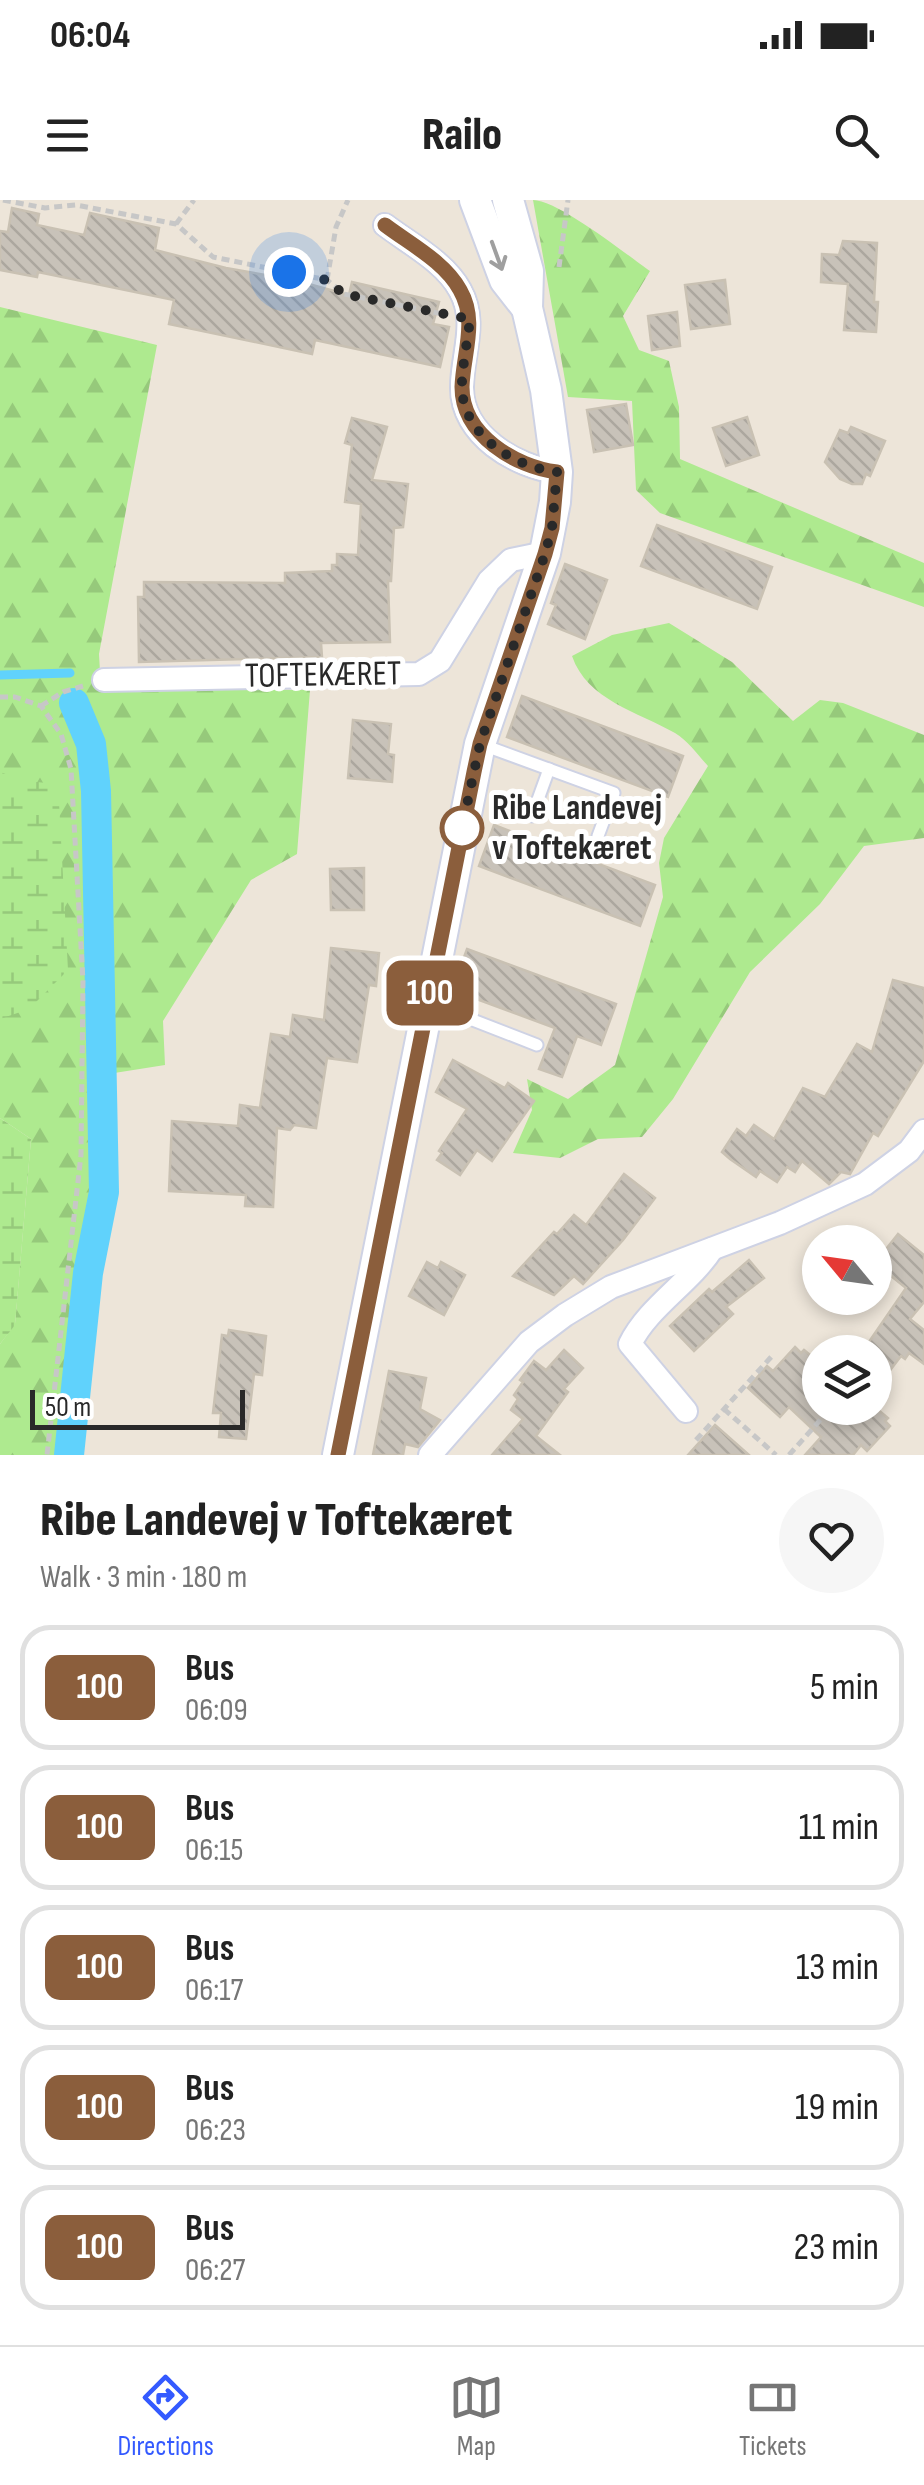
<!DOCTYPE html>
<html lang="en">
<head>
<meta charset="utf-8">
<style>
  body { margin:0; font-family:"Sofia Sans Condensed",sans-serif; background:#f6f6f6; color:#222; height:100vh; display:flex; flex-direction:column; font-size:38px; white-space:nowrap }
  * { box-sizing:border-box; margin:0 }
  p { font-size:32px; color:#767676 }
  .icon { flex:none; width:55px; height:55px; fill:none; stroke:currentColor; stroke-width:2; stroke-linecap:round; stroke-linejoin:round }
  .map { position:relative; height:1255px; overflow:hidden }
  .side { display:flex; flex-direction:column; background:#fff; flex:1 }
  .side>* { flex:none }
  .badge { padding:0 20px; border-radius:15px; font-size:35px; line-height:65px }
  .needle { width:65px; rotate:299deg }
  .fabs { position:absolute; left:802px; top:1025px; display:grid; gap:20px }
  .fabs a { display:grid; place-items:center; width:90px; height:90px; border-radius:50%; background:#fff; box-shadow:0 5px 15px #0003; font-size:50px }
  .scale { position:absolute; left:30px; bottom:25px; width:215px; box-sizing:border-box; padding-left:10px; border:5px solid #292929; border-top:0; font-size:28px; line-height:35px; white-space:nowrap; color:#292929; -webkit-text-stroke:8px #fff; paint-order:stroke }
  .you { position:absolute; width:50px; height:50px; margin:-25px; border:8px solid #fff; border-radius:50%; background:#1a73e8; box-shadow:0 0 0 15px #1a73e833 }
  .map>.badge { position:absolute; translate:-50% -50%; box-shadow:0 0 0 5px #fff }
  .round { display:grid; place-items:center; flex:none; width:105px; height:105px; border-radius:52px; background:#f6f6f6 }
  .head { display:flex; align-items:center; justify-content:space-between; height:170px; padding:0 40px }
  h1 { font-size:48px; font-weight:800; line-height:75px }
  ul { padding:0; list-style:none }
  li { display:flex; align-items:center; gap:30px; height:125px; margin:0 20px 15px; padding:0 20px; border:5px solid #e0e0e0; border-radius:30px }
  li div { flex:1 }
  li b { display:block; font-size:38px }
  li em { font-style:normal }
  li .badge { min-width:110px; font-weight:700; text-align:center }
  .status { display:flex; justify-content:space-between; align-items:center; height:70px; padding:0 50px; background:#fff; direction:ltr }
  .status svg { height:28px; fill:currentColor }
  header { display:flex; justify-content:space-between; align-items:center; height:130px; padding:0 40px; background:#fff; font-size:45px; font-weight:800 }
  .dock { display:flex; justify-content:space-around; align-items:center; height:140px; border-top:2px solid #e0e0e0; background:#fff; font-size:28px; color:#767676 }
  .dock a { display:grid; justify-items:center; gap:5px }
  .dock .on { color:#345aff }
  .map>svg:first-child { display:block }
</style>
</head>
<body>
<div class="status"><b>06:04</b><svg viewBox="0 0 49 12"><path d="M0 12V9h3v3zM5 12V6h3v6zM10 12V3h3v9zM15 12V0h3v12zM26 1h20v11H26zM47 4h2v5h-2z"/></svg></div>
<header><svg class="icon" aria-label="menu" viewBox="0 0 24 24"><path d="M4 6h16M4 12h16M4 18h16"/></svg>Railo<svg class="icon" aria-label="search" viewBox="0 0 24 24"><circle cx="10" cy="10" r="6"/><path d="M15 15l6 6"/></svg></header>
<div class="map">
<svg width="924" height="1255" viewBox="0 0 924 1255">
  <defs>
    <pattern id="forest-firs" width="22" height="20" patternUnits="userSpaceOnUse" patternTransform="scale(2.5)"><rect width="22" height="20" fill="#aeea8f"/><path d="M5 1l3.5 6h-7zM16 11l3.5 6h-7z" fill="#96c97b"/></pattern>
    <pattern id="wetland-marsh" width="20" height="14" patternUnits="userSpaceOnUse" patternTransform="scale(2.5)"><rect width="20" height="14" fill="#aeea8f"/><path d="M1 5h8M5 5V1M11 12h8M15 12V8" fill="none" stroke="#96c97b"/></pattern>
    <pattern id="building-back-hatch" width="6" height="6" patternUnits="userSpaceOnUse" patternTransform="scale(2.5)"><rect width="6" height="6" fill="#c8c2b9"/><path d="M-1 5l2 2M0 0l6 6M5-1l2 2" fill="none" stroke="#aca79f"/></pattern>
  </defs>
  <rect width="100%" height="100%" fill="#ede5d9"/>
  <!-- forest -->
  <g fill="url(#forest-firs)">
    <path d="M533,0C558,0 627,55 650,71L623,116L639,150L669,161L679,207L680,259L924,363V407L660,313L636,290L632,201L568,197Z"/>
    <polygon points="0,107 157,145 99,454 101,489 310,490 297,654 251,680 163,821 165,865 108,874 74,1255 0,1255 0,1144 15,1124 31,939 0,918"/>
    <path d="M669,423L732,462L793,521L820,500L843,503L924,535V638L864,646L820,704L750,772L673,899L642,937L598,939L560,958L513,953L532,910L527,879L568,899L615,865L663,697L659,663L664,638L708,566C698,555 688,541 675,533C638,512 587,500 572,456L612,435Z"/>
  </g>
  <!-- wetland -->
  <g fill="url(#wetland-marsh)">
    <polygon points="0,572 25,581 58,584 68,770 29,809 0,819"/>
    <polygon points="0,918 31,939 15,1125 0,1144"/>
  </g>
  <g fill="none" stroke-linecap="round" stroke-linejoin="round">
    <!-- stream -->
    <polyline stroke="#60d2fc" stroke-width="9" points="0,475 70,473"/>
    <!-- canal -->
    <polyline stroke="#60d2fc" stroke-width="30" points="69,1255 88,1073 104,992 96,591 91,544 74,503"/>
  </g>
  <!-- building -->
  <g fill="url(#building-back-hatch)" stroke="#c9c1b3" stroke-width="2.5">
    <polygon points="12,8 39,14 37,25 84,35 90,13 159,28 155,50 226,68 294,80 349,95 352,82 439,102 433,124 449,127 440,167 315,140 312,154 169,124 174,100 38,72 37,77 0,70 0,31 8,32"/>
    <polygon points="843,41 877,43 874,102 878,102 876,132 844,130 848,84 821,82 822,54 839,55"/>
    <polygon points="725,80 730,124 691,129 685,85"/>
    <polygon points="677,112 680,146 652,150 648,116"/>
    <polygon points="626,204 633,245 594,252 587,210"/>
    <polygon points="747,217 759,255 726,266 713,228"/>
    <polygon points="352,218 387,227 372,280 408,284 403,327 394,328 391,381 388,381 390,442 321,443 322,457 139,462 138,397 144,397 144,382 285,383 285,373 332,371 332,365 337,365 337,354 358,355 361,304 345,302 352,245 345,243"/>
    <polygon points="851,227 885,241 870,276 866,274 862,284 852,284 840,279 825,262 840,230 848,233"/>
    <polygon points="657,325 772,367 757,409 641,366"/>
    <polygon points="565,364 607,380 585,439 548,424 556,405 551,403"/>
    <polygon points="522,496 683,556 668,597 507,537"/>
    <polygon points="353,520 391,524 388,554 394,555 392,582 348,578"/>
    <polygon points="494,625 655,685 640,726 479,666"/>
    <polygon points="364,668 364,710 331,710 330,669"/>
    <polygon points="331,748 379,753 376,786 369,785 357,862 327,858 316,928 294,925 290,930 277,928 273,1007 245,1006 246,995 169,991 172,921 238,926 240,905 260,908 271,834 290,837 293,815 324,820"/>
    <polygon points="467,749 616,804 601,845 577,836 562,877 539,869 555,828 452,790"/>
    <polygon points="893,780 924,788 924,861 878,936 873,933 850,974 841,972 829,984 802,961 795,972 787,967 777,982 760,971 756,977 730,959 722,952 737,929 746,936 754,925 774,939 803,888 825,897 857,844 872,852"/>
    <polygon points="453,860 505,888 508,883 534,901 492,961 477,950 460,975 437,960 442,953 439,951 467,909 436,892"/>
    <polygon points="624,974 655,998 623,1040 583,1084 574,1076 554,1095 513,1076 554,1032 557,1034 574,1015 586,1025"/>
    <polygon points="898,1034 924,1055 924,1102 910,1119 924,1130 924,1164 909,1153 905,1159 901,1156 875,1190 875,1152 862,1152 906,1088 875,1063"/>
    <polygon points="749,1060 764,1078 726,1107 733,1114 694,1151 670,1126 709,1089 712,1092"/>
    <polygon points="427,1062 438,1068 441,1062 465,1075 444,1115 409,1096"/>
    <polygon points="229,1130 266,1136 262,1175 254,1174 246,1239 219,1237 221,1213 213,1213 222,1135 228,1136"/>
    <polygon points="795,1147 801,1153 804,1150 820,1163 820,1208 876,1208 888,1218 885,1221 890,1226 867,1251 861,1245 853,1255 805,1255 821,1237 789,1207 780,1217 748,1188 767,1166 773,1171"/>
    <polygon points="564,1150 583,1168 564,1189 568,1192 536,1236 560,1255 492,1255 523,1219 511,1210 518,1199 514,1195 523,1182 520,1180 534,1161 546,1170"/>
    <polygon points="389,1171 426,1178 420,1209 440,1220 418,1247 405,1244 403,1255 373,1255"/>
    <polygon points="715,1225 749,1255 688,1255"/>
  </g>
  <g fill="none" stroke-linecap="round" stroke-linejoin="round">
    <defs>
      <g id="service">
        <polyline points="483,545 614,593 598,636"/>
        <polyline points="532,616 549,569"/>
        <polyline points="429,803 537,845"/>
      </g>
      <g id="minor">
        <path d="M385,25C410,44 445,62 460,90C478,122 462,154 462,187C461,235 516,267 557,272"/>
        <polyline points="104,480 419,474 440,461 489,381 511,360 545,353"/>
        <path d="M686,1211L630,1144C648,1107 689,1084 712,1049"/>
        <polyline points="430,1255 529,1142 565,1115 611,1087 780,1023 865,984 909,951 924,931"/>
      </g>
      <g id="secondary">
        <polyline points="475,0 505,80 527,108"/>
        <polyline points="338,1255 480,544 545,353 555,302 557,272 546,190 527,108 528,71 508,0"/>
      </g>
    </defs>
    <!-- service casing -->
    <use href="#service" stroke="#ced2e4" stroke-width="15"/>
    <!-- minor casing -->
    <use href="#minor" stroke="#ced2e4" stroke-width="26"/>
    <!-- secondary casing -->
    <use href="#secondary" stroke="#ced2e4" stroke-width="34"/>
    <!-- path -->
    <g stroke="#c7c7c7" stroke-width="5" stroke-dasharray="8 5" stroke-linecap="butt">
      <polyline points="3,0 45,8 76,5 176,24 213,57 327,80 344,94 443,114"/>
      <polyline points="176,24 194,0"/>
      <polyline points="559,67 568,0"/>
      <polyline points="327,80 336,27 348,0"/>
      <polyline points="0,497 15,497 41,506 61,534 71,569 83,781 81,955 47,1255"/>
      <polyline points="41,506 63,492 83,486"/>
      <polyline points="724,1209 776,1255"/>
      <polyline points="696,1240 772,1156"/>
      <polyline points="789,1255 831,1208"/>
    </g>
    <!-- service -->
    <use href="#service" stroke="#fff" stroke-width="11"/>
    <!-- minor -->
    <use href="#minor" stroke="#fff" stroke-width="22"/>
    <!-- secondary -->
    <use href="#secondary" stroke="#fff" stroke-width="30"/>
  </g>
  <!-- one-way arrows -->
  <defs><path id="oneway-shaft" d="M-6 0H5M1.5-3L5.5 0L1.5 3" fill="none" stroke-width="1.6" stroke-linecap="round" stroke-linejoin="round" transform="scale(2.5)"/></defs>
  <use stroke="#9f9f9f" href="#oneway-shaft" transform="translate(497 56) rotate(70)"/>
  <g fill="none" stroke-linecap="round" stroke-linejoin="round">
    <defs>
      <path id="line" d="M338,1255L474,572L480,544L545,354L552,328L557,272C516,267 462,235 462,187C463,154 478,121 460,90C445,62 410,44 385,25"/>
    </defs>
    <!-- line casing -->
    <use href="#line" stroke="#fff" stroke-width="22"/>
    <!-- line -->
    <use href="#line" stroke="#8b5e3c" stroke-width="15"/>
    <!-- walk -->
    <path stroke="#292929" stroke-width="10" stroke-dasharray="0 18" d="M289,72L326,80L344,94L470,119C468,139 461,172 462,190C465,237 515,267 557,272L552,328L545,354L480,544L462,628"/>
  </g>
  <!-- markers -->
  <circle fill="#fff" stroke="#8b5e3c" stroke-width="5" cx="462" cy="628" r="20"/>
  <g text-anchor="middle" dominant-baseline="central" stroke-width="10" stroke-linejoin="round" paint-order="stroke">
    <!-- street labels -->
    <g font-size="35" fill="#292929" stroke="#fff">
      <text transform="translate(323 475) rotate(-1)">TOFTEKÆRET</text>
    </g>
    <!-- stop labels -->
    <g font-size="35" font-weight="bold" fill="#292929" stroke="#fff" text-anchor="start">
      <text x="492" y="608">Ribe Landevej<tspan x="492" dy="40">v Toftekæret</tspan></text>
    </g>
  </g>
</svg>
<div class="fabs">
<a><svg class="needle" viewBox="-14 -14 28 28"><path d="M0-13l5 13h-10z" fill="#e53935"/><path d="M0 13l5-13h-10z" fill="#767676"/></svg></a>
<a><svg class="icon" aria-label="layers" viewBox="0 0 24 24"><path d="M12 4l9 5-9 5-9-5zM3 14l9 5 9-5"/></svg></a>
</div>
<div class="scale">50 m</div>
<div class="you" style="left:289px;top:72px"></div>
<b class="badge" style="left:430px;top:793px;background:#8b5e3c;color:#fff">100</b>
</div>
<section class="side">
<div class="head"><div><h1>Ribe Landevej v Toftekæret</h1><p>Walk · 3 min · 180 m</p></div><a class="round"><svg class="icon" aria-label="heart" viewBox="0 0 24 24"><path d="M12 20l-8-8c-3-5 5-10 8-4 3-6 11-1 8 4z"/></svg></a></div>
<ul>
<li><span class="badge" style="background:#8b5e3c;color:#fff">100</span><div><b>Bus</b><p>06:09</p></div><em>5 min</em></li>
<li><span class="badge" style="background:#8b5e3c;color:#fff">100</span><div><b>Bus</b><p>06:15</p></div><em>11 min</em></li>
<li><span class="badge" style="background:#8b5e3c;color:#fff">100</span><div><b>Bus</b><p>06:17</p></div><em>13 min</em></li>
<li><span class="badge" style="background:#8b5e3c;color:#fff">100</span><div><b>Bus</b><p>06:23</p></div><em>19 min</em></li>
<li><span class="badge" style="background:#8b5e3c;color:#fff">100</span><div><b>Bus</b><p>06:27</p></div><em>23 min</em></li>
</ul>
</section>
<nav class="dock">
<a class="on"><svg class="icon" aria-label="directions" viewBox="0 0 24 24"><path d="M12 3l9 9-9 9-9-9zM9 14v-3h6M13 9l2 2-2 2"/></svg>Directions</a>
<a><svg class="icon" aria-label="map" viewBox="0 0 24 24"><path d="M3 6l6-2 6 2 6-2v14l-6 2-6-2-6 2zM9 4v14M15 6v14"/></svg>Map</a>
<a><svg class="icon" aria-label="tickets" viewBox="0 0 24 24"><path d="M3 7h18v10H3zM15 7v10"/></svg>Tickets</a>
</nav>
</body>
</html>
